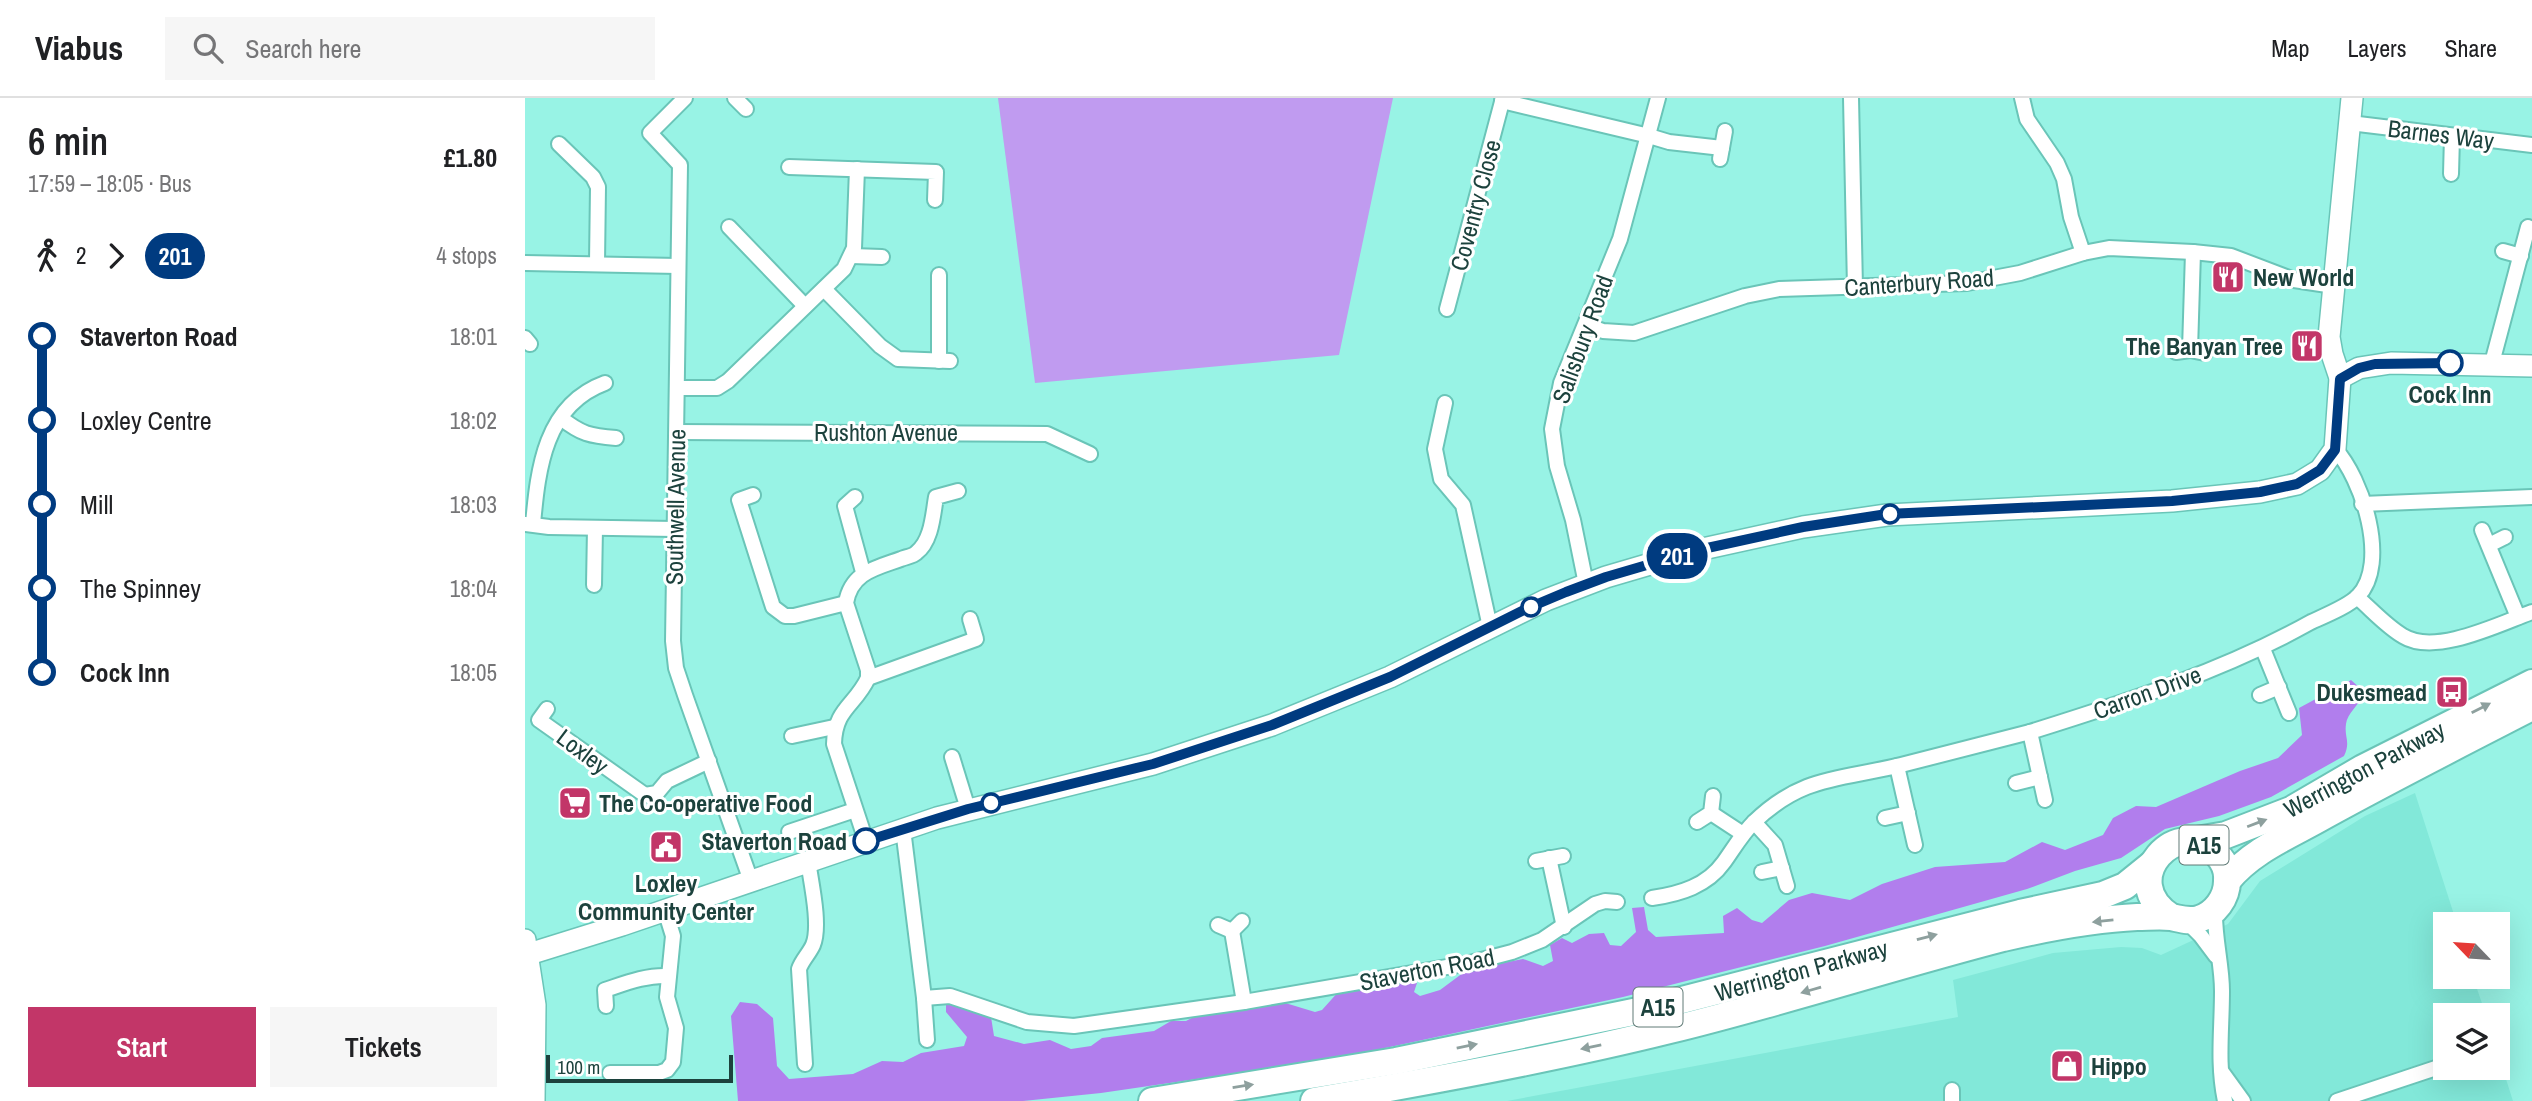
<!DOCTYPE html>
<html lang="en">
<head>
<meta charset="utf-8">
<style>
  body { margin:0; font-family:"Archivo Narrow",sans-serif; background:#f6f6f6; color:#202124; height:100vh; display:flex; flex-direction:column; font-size:26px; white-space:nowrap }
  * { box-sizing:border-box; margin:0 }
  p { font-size:23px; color:#757577 }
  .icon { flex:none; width:38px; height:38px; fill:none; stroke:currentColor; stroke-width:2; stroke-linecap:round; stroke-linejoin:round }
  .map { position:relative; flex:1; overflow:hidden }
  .details { display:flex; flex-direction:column; background:#fff; width:525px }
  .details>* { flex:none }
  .badge { padding:0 14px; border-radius:23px; font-size:24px; line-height:46px }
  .needle { width:46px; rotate:295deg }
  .tools { position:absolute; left:1908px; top:814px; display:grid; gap:14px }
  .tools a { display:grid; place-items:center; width:77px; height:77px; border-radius:0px; background:#fff; box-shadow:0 7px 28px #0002; font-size:35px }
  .scale { position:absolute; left:21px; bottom:18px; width:187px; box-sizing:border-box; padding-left:7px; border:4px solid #1c423d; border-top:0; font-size:19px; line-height:24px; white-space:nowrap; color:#1c423d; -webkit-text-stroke:5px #fff; paint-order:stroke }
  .map>.badge { position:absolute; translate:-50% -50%; box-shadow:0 0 0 4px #fff }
  .legs { display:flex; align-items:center; gap:10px; height:77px; padding:0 28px; font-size:23px }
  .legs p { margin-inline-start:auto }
  .summary { display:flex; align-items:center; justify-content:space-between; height:119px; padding:0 28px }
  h1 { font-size:38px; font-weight:600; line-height:52px }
  .button { display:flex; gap:14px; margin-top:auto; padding:14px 28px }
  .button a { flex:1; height:80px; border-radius:0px; background:#c23668; color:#fff; font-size:28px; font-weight:600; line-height:80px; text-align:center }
  .button a+a { background:#f6f6f6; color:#202124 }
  ul { padding:0 28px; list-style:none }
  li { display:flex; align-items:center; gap:24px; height:84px; font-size:26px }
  li i { display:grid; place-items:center; width:10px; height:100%; margin:0 9px; background:currentColor }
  li i::after { content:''; width:18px; height:18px; margin:-9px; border:5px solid; border-radius:50%; background:#fff }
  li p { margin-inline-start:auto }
  li:first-child i { background:linear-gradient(#0000 50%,currentColor 0) }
  li:last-child i { background:linear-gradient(currentColor 50%,#0000 0) }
  header { display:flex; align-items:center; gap:42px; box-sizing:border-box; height:98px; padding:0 35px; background:#fff; border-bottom:2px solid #e0e0e0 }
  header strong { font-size:33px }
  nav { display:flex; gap:38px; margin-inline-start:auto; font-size:24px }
  .search { width:490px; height:63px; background:#f6f6f6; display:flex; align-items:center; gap:18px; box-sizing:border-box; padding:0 24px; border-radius:0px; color:#757577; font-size:26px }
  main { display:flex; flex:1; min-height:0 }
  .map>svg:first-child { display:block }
</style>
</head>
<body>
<header>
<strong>Viabus</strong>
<div class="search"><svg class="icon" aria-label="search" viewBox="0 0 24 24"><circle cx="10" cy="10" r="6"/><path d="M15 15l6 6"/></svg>Search here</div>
<nav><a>Map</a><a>Layers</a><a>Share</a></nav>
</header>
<main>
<section class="details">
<div class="summary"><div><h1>6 min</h1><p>17:59 – 18:05 · Bus</p></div><b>£1.80</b></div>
<div class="legs"><svg class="icon" aria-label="walk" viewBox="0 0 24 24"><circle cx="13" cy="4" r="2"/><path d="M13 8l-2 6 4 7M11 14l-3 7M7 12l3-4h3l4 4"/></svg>2<svg class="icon" aria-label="forward" viewBox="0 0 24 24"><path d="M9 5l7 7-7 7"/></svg><b class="badge" style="background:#003b80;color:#fff">201</b><p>4 stops</p></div>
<ul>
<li><i style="color:#003b80"></i><b>Staverton Road</b><p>18:01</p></li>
<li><i style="color:#003b80"></i><span>Loxley Centre</span><p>18:02</p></li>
<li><i style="color:#003b80"></i><span>Mill</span><p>18:03</p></li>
<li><i style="color:#003b80"></i><span>The Spinney</span><p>18:04</p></li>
<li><i style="color:#003b80"></i><b>Cock Inn</b><p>18:05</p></li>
</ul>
<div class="button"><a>Start</a><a>Tickets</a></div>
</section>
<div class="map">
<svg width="2007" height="1003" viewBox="0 0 2007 1003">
  <rect width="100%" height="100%" fill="#98f3e5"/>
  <!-- built -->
  <polygon fill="#82e8d9" points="1890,695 1932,826 1920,826 1920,878 1948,879 1961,917 1920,917 1920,970 1972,970 1972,953 1988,1003 982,1003 1433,919 1428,882 1528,855 1596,849 1617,850 1636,857 1703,826 1735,783 1840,718"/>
  <!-- green -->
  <polygon fill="#c09bf0" points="473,0 868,0 814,257 510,285"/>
  <!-- forest -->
  <path fill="#b17eed" d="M1826,582L1836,591L1839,597C1834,606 1822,616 1821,626C1819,640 1826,643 1819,658L1746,699L1694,718L1640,731L1596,760L1550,773L1502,791L1300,848L1098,899L809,961L576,995L498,1003H213L206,918L215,904L232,906L248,920L252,968L264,981L328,976L357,963L378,964L396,955L439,948L442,939L421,914V906L433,903L466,919L469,938L499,946L525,942L546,951L566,948L577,940L629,933L646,923H661L676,915L757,904L790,914L797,912L815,892L832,890L843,895C858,888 866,894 880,882L892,885L889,894L895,898L915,892L942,872L998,861L1018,868L1028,863L1025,847L1037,840L1047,845L1064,836L1079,835L1085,847L1096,848L1111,834L1107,810L1119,809L1123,832L1131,839L1199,835L1198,818L1212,810L1227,822L1237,825L1264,802L1287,795L1325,802L1357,786L1410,769L1480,764L1517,744L1540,752L1578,737L1588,720L1611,708L1631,709L1715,673L1753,660L1777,637L1774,610Z"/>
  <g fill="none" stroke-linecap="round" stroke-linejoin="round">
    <defs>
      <g id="street">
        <polyline points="160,0 125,35 155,67 148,543 151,570 160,597 226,783"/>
        <polyline points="210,0 221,11"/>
        <polyline points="1326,0 1330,190"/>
        <polyline points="1497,0 1502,21 1532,65 1539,81 1546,119 1558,155"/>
        <polyline points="977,3 1124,38 1144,44 1197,50"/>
        <polyline points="1825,25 2007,47"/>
        <polyline points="34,46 68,79 73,89 72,165"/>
        <polyline points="1195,61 1200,33"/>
        <polyline points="264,69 411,74 410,102"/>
        <polyline points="1926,76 1927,38"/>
        <polyline points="204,129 280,208"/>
        <polyline points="1978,153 1996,158"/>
        <polyline points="327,158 357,159"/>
        <polyline points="0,165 153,168"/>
        <polyline points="414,177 414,263"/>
        <polyline points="299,191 355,248 373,261 425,263"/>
        <polyline points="922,211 978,0"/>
        <polyline points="1061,227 1078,233 1109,235 1220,198 1254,191 1442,185 1495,175 1558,155 1584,150 1668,154 1706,158 1769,182 1809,188"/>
        <polyline points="0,240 5,246"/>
        <polyline points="1665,252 1668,154"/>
        <polyline points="1651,254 1665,252 1680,255"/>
        <polyline points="1967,265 2003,129"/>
        <polyline points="153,290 192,290 203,283 319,171 329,150 332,71"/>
        <polyline points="920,305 910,351 916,381 938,407 965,529"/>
        <path d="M36,320C56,336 65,338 91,340"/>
        <polyline points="152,334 522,336 565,356"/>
        <polyline points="228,397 214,402 248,509 260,518 269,518 321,505"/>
        <polyline points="330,399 320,408 338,474"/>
        <polyline points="1837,406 2007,399"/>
        <polyline points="0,426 24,429 150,431"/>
        <path d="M8,426C13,370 20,307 80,285"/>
        <polyline points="1957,432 1993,519"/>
        <polyline points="1964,447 1980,439"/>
        <polyline points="1061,486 1048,422 1032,368 1027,331 1036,285 1095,141 1133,0"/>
        <polyline points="69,487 70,430"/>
        <path d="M1832,499C1847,512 1861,528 1878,538C1910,558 1974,526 2007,514"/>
        <polyline points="1738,551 1764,615"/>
        <polyline points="343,580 451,541 445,521"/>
        <polyline points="1735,597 1754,589"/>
        <polyline points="22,611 14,622 120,697 132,695 142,683 184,663"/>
        <polyline points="267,638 309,629"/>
        <polyline points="427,659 443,711"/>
        <polyline points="1372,668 1390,747"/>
        <polyline points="1491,685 1515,679"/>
        <path d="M1520,702L1505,634C1601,604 1698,573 1786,524C1799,518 1824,508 1833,498C1865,465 1837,380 1810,351"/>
        <polyline points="1186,715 1218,736"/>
        <polyline points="1360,720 1383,715"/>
        <polyline points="1172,724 1186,715 1188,698"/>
        <polyline points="378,731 399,900 402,942"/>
        <polyline points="264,734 330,712"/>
        <path d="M341,743L309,646C310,610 330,608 343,580V572L321,505C326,474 351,470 376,461C381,459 388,458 391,455C407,443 408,416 411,399L433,393"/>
        <polyline points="1024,760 1039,829"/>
        <polyline points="1011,763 1038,758"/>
        <polyline points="1237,774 1257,770"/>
        <path d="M1262,788L1250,747L1229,724C1278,677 1315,682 1376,667C1419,656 1462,645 1505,634"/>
        <path d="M1127,800C1155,796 1182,788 1199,764C1209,750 1217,736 1229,724"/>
        <path d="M1690,811C1689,839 1697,866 1697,893C1697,931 1692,966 1700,1003"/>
        <polyline points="1661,823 1676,838 1691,858"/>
        <polyline points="693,827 707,833 717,823"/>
        <polyline points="707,833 719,904"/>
        <polyline points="399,900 425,898 502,924 549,928 719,904 945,865 987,854 1017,842 1070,806 1080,803 1092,804"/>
        <path d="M81,908L80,892C101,885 121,877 143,878"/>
        <polyline points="1972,949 1973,949"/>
        <path d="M280,966L274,871C277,862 284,856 288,847C296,828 286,784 283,763"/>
        <polyline points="1697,974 1718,1003"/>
        <polyline points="85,975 134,975 142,972 148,964 151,930 142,899 148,838 140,812"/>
        <polyline points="1427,992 1427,1003"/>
        <polyline points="1812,1003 1920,967"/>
      </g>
      <g id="secondary">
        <polyline points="1815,280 1834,270 1866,265 2007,268"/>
        <polyline points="0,842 10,907 9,1003"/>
        <polyline points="4,856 97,827 412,720 628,666 747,627 865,579 1021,502 1081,479 1173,452 1278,429 1362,417 1647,403 1735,394 1772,386 1795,372 1810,351 1815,280 1807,256 1804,239 1827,0"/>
      </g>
      <g id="highway">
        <polyline points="1666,743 1701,737 1766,712 1838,670 2007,585"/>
        <path d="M1702,783C1727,752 1766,737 1799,718C1868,680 1937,645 2007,609"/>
        <polyline points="627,1003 871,963 1118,912 1495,815 1578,797 1600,788 1626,767"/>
        <path d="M789,1003C908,983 1028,961 1145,932C1256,905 1366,869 1478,840C1521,830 1567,821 1612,819C1623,819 1635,818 1646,819C1656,821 1663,824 1674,821C1690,816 1702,800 1702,783C1703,773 1699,764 1693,757C1654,713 1589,782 1646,819"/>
      </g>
    </defs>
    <!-- street casing -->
    <use href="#street" stroke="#6ac5b8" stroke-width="18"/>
    <!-- secondary casing -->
    <use href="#secondary" stroke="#6ac5b8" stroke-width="24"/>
    <!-- highway casing -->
    <use href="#highway" stroke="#6ac5b8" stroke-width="30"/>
    <!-- street -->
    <use href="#street" stroke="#fff" stroke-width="14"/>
    <!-- secondary -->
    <use href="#secondary" stroke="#fff" stroke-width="21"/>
    <!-- highway -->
    <use href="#highway" stroke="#fff" stroke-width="26"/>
  </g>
  <!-- one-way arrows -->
  <defs><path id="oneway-solid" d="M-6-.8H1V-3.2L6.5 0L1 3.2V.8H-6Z" transform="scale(1.75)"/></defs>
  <g fill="#8ea09e">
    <use href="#oneway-solid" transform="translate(1956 610) rotate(-27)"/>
    <use href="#oneway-solid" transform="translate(1732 725) rotate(-21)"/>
    <use href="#oneway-solid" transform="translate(1578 823) rotate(174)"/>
    <use href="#oneway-solid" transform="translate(1402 839) rotate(-15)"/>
    <use href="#oneway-solid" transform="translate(1286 892) rotate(164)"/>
    <use href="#oneway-solid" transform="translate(942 948) rotate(-11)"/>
    <use href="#oneway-solid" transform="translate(1066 949) rotate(168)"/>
    <use href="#oneway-solid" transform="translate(718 988) rotate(-9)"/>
  </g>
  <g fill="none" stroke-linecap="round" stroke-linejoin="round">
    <defs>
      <polyline id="line-1" points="341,743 443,711 628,666 747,627 865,579 1003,510 1041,494 1081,479 1173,452 1278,429 1362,416 1647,403 1735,394 1772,386 1795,372 1810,352 1815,281 1834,270 1850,266 1925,265"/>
    </defs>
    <!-- line-1 casing -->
    <use href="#line-1" stroke="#fff" stroke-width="16"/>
    <!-- line-1 -->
    <use href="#line-1" stroke="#003b80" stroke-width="10"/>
  </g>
  <!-- icons -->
  <defs>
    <symbol id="restaurant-square" viewBox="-11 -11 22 22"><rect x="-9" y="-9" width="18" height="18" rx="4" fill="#c23668" stroke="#fff"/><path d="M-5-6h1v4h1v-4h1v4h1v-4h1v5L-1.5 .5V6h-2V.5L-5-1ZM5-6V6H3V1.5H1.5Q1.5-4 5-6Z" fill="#fff"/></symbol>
    <symbol id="bus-square" viewBox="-11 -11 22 22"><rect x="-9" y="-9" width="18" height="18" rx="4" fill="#c23668" stroke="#fff"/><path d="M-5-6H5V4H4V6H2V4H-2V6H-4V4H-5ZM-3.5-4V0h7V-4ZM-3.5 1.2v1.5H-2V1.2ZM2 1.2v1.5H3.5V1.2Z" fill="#fff"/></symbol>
    <symbol id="supermarket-square" viewBox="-11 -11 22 22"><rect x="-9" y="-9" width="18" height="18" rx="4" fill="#c23668" stroke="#fff"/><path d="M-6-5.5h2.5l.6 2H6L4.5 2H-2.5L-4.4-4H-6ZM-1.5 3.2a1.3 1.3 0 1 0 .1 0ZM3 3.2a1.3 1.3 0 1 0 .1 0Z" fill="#fff"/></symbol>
    <symbol id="civic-square" viewBox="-11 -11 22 22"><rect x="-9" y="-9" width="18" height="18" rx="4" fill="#c23668" stroke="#fff"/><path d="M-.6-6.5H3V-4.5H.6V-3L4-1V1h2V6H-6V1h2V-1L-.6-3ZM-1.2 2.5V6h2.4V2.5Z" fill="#fff"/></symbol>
    <symbol id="shop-square" viewBox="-11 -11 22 22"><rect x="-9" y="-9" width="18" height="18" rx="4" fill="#c23668" stroke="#fff"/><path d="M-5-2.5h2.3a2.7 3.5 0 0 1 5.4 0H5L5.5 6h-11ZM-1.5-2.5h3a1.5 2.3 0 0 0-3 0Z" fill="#fff"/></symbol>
  </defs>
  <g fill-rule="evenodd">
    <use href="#restaurant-square" x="1684" y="160" width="38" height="38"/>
    <use href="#restaurant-square" x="1763" y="229" width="38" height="38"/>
    <use href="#bus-square" x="1908" y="575" width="38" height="38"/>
    <use href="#supermarket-square" x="31" y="686" width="38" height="38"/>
    <use href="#civic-square" x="122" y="730" width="38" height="38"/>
    <use href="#shop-square" x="1523" y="949" width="38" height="38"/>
  </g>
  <!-- markers -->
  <g fill="#fff" stroke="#003b80" stroke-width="3.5">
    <circle cx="1925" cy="265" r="12"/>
    <circle cx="1365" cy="416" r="9"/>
    <circle cx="1006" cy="509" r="9"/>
    <circle cx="466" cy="705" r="9"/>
    <circle cx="341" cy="743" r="12"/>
  </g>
  <g text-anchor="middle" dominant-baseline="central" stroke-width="6" stroke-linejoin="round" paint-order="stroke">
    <!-- shield labels -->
    <g fill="#fff" stroke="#607b77" stroke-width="2">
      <rect x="1654.5" y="727.5" width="49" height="39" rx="5"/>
      <rect x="1108.5" y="889.5" width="49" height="39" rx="5"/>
    </g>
    <g font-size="23" font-weight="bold" fill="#1c423d">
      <text x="1679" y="747">A15</text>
      <text x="1133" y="909">A15</text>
    </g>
    <!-- street labels -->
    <g font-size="24" fill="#1c423d" stroke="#fff">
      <text transform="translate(1916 36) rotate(7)">Barnes Way</text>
      <text transform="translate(950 107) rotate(-75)">Coventry Close</text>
      <text transform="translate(1394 184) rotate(-4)">Canterbury Road</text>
      <text transform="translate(1057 241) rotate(-70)">Salisbury Road</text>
      <text x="361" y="334">Rushton Avenue</text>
      <text transform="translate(150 409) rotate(-89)">Southwell Avenue</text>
      <text transform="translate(1622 594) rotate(-20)">Carron Drive</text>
      <text transform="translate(58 653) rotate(37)">Loxley</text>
      <text transform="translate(1839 671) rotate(-28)">Werrington Parkway</text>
      <text transform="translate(902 871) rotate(-11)">Staverton Road</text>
      <text transform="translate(1276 872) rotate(-15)">Werrington Parkway</text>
    </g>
    <!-- poi labels -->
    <g font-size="24" font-weight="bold" fill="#1c423d" stroke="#fff" text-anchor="start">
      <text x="1728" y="179">New World</text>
      <text x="1758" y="248" text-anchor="end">The Banyan Tree</text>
      <text x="1902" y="594" text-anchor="end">Dukesmead</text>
      <text x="74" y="705">The Co-operative Food</text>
      <text x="141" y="785" text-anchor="middle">Loxley<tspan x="141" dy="28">Community Center</tspan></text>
      <text x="1566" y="968">Hippo</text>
    </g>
    <!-- stop labels -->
    <g font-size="24" font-weight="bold" fill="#1c423d" stroke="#fff">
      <text x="1925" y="296">Cock Inn</text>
      <text x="322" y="743" text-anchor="end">Staverton Road</text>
    </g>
  </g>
</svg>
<div class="tools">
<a><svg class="needle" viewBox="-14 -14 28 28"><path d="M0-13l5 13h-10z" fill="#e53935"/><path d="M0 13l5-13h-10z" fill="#757577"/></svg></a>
<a><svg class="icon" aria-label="layers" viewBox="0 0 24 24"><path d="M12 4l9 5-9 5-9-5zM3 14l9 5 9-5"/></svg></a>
</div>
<div class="scale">100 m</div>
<b class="badge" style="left:1152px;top:458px;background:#003b80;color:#fff">201</b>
</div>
</main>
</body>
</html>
